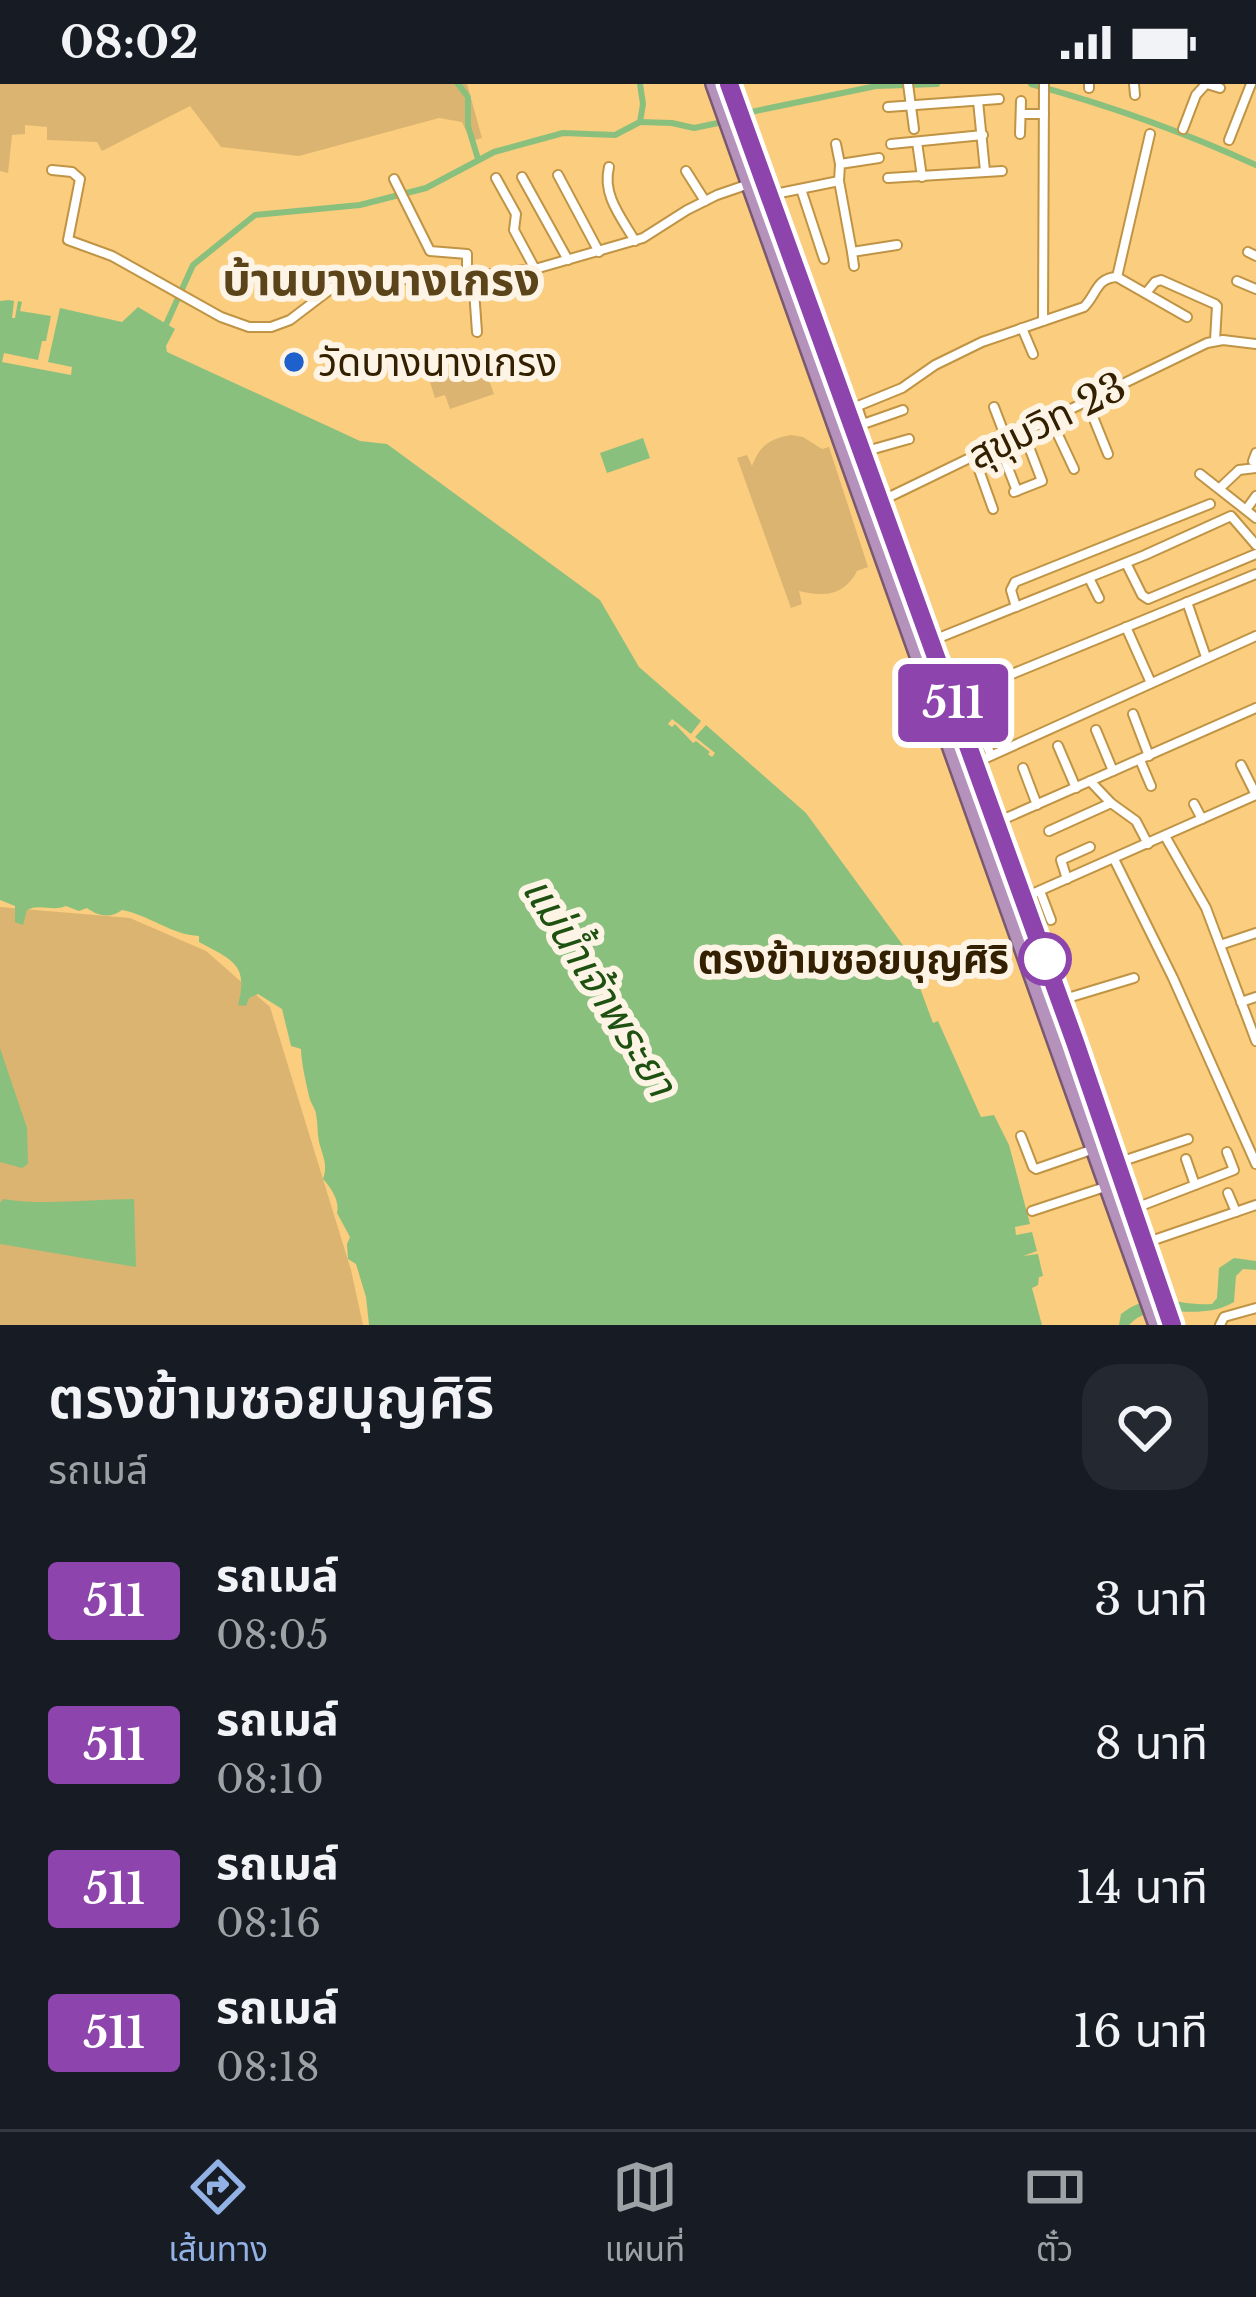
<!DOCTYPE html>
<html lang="th">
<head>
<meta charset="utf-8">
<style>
  body { margin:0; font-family:"Libre Baskerville","Noto Sans Thai",serif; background:#242831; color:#f1f3f6; height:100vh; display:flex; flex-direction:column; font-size:45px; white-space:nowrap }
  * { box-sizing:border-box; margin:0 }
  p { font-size:39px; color:#9ea1a6 }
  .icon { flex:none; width:66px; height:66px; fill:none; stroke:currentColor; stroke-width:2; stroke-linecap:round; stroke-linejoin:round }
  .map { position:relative; height:1241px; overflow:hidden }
  .details { display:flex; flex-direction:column; background:#171b24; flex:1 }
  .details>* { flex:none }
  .badge { padding:0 24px; border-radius:9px; font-size:42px; line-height:78px }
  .map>.badge { position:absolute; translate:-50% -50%; box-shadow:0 0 0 6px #fff }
  .round { display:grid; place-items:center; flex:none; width:126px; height:126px; border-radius:36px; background:#242831 }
  .headline { display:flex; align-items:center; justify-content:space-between; height:204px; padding:0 48px }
  h1 { font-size:57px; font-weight:600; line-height:90px }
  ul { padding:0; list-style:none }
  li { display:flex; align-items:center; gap:36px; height:144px; padding:0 48px }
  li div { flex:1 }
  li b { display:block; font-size:45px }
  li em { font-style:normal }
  li .badge { min-width:132px; font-weight:700; text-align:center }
  .status { display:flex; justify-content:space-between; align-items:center; height:84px; padding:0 60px; background:#171b24; direction:ltr }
  .status svg { height:33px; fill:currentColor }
  .menu { display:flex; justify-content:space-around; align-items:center; height:168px; border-top:3px solid #363941; background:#171b24; font-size:33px; color:#9ea1a6 }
  .menu a { display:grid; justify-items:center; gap:6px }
  .menu .on { color:#92b1e4 }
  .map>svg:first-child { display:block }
</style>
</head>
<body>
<div class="status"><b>08:02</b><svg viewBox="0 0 49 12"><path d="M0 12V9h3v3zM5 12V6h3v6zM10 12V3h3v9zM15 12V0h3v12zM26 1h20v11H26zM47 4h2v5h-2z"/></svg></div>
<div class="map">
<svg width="1256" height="1241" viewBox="0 0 1256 1241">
  <rect width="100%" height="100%" fill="#fbcd7e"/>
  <!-- green -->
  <g fill="#dbb471">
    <polygon points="0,0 467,0 482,54 471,57 462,38 439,34 299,72 221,63 190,22 102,67 97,58 47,56 47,43 25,41 25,50 12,51 8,89 0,87"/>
    <polygon points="483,280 494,310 450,325 445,311 435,314 430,298"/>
    <path d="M791,351L803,353L822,365L829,363L868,483L857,487C844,512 824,513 799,507L802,520L791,524L737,374L747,371L752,382C760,361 770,355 791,351Z"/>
    <polygon points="0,823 130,834 206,867 270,923 351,1186 363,1241 0,1241"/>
  </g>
  <!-- water -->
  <g fill="#8ac07e">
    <path d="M9,216L14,217L12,234H15L18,217L22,218L20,227L51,232L46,257H42L38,276L4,269L2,278L71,291L72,283L48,278L60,224L122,238L138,223L175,245L166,262L167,268L360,357L387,360L600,516L639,583L701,637L691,650L672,635L668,640L672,643L675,640L693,659L696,657L710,668L708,670L712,673L715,669L695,653L706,641L806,729L913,875L910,877L933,939L938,937L981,1033L994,1031L1009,1061L1030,1140L1015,1143L1016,1151L1032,1148L1037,1167L1023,1172L1038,1170L1043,1192L1039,1193L1038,1201L1032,1204L1042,1241H369L366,1213L356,1180L348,1175L347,1160L350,1153L337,1129C340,1117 331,1104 323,1095C328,1080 323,1073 319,1058C317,1048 318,1039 316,1030C315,1024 310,1018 309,1012C306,999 301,977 301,965L291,962L282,925L258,910L249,914L246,922L238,921C249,880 232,876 199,858V852C172,851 149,831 122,826C110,835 98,832 87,824L79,827L66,822C52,828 40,819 27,826L23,841L15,838V822L0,816V217Z"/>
    <polygon points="643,354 650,374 607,389 600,369"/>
    <polygon points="0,964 27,1044 28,1080 22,1084 0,1078"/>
    <path d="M3,1115C47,1122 90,1115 134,1115L136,1183L0,1160V1119Z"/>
    <path d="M1234,1174L1256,1177V1186L1243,1185L1236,1192L1234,1218C1194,1241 1156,1212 1129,1241H1119L1121,1230C1155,1204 1176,1223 1212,1220L1217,1214L1219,1184Z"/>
  </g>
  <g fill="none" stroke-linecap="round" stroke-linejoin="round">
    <!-- canal -->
    <g stroke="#8ac07e" stroke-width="6">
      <polyline points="458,0 468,13 468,42 478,75"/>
      <path d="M1031,0C1108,21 1184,48 1256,81"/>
      <polyline points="746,29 876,2 937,0"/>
      <polyline points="640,38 672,39 694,44 718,39"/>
      <polyline points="164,245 193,181 255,131 360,121 426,104 494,68 563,49 615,51 640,38 643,20 640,0"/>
    </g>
    <defs>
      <g id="minor">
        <polyline points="908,0 914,45"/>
        <polyline points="1089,0 1089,4"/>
        <polyline points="1134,0 1135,11"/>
        <polyline points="1207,0 1220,4"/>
        <polyline points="978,17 985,87"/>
        <polyline points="888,23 999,15"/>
        <polyline points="1021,30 1044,30"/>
        <polyline points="1183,45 1196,11 1206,0"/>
        <polyline points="1020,50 1021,17"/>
        <polyline points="1229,56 1251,0"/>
        <polyline points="917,58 922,93"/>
        <polyline points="836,60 840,80"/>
        <polyline points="891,60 983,51"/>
        <path d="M609,83C602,111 621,133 635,157"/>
        <polyline points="52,86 72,88 80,95 68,156 112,172 221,233 249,243 271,243 290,236 336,201 345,198 473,192 535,185 643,154 687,126 717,111 749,100"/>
        <polyline points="686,87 705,117"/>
        <polyline points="558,91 599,168"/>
        <polyline points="522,93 568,176"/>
        <polyline points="496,94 516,130 514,146 535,185"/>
        <polyline points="888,94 1002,87"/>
        <polyline points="394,95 430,167 467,170 467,192"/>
        <polyline points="839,97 852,168 897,161"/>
        <polyline points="801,105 824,175"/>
        <polyline points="770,111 839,97 840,80 879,74"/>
        <polyline points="852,168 854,182"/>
        <polyline points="1248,168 1256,172"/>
        <polyline points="473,192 477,248"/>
        <polyline points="1117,193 1150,50"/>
        <polyline points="1237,197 1256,205"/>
        <polyline points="1146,209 1155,198 1161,196 1215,220 1217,222 1215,256"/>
        <polyline points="1043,237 1044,0"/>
        <polyline points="1022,244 1033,270"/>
        <polyline points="1087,318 1108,370"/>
        <polyline points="857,322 862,337 866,339 903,326"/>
        <polyline points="994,323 1007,357"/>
        <path d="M848,326L902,304L935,281L982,258L1084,223C1097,210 1096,194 1117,193L1187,233"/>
        <polyline points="1051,336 1074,385"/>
        <polyline points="999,361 1017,407"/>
        <polyline points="863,368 909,355"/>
        <polyline points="974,372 993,425"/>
        <polyline points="1253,377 1256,369"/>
        <polyline points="1200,390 1256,434"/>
        <polyline points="1220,404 1239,386 1256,384"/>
        <polyline points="1014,408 1042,397 1024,350"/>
        <polyline points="881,417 1207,259 1223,256 1256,260"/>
        <polyline points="1248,423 1256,412"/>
        <polyline points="1126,479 1142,511 1148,515 1256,470"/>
        <polyline points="1089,494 1099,514"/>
        <polyline points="1187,518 1206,573"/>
        <polyline points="1016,523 1011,506 1015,498 1210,420"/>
        <polyline points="1126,543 1151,599"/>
        <polyline points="931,557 1145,471 1231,432 1256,461"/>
        <polyline points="1133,630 1149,672"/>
        <polyline points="977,640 991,671"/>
        <polyline points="963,646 977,640 968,618 973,606 1256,490"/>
        <polyline points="1096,646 1113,687"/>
        <polyline points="1058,662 1076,704"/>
        <polyline points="1140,676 1151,702"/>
        <polyline points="975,679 1256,552"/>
        <polyline points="1241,681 1256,711"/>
        <polyline points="1023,684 1037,721"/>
        <polyline points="1090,697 1111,719 1136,737 1148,760"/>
        <polyline points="1194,720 1202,735"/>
        <polyline points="997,738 1256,624"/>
        <polyline points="1049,747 1111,719"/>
        <polyline points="1165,752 1206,824 1256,957"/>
        <polyline points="1114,775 1173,894 1256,1080"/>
        <polyline points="1067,795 1061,776 1090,763"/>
        <polyline points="1040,807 1051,836"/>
        <polyline points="1023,814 1256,711"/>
        <polyline points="1220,861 1256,849"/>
        <polyline points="1061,916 1134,894"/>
        <polyline points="1241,918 1256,913"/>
        <polyline points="1021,1052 1033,1083 1036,1085 1094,1065"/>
        <polyline points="1186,1075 1195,1101"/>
        <polyline points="1117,1079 1188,1055"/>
        <polyline points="1228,1109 1236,1128"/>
        <polyline points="1133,1125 1234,1086 1227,1068"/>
        <polyline points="1032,1127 1105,1103"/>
        <polyline points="1145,1159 1256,1121"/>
        <polyline points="1220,1241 1224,1233 1256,1224"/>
      </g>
      <g id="trunk">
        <polyline points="714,0 1157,1241"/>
        <polyline points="729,0 1075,958 1172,1241"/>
      </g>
    </defs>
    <!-- minor casing -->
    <use href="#minor" stroke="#c09445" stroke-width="12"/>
    <!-- trunk casing -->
    <use href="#trunk" stroke="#7a586f" stroke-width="20"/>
    <!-- minor -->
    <use href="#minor" stroke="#fff" stroke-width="8"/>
    <!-- trunk -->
    <use href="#trunk" stroke="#b492bc" stroke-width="15"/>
    <defs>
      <polyline id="rail" points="724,0 1166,1241"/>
    </defs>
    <!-- rail casing -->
    <use href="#rail" stroke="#6f5426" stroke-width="8"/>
    <!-- rail -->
    <use href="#rail" stroke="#fef4e6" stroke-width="3" stroke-dasharray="9" stroke-linecap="butt"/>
  </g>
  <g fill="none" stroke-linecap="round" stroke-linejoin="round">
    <defs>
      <polyline id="line" points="729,0 1075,958 1172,1241"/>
    </defs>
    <!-- line casing -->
    <use href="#line" stroke="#fff" stroke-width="27"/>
    <!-- line -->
    <use href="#line" stroke="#8e44ad" stroke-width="18"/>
  </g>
  <!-- markers -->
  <circle fill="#1e61cd" stroke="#fef4e6" stroke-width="4.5" cx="294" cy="278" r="12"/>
  <circle fill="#fff" stroke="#8e44ad" stroke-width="6" cx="1045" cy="875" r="24"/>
  <g text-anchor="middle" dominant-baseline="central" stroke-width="12" stroke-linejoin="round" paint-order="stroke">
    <!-- poi labels -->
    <g font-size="39" fill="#322000" stroke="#fef4e6" text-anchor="start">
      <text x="318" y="278">วัดบางนางเกรง</text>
    </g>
    <!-- street labels -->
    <g font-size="39" fill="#322000" stroke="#fef4e6">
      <text transform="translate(1047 337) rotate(-26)">สุขุมวิท 23</text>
    </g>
    <!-- stop labels -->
    <g font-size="39" font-weight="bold" fill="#322000" stroke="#fef4e6" text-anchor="end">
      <text x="1009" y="875">ตรงข้ามซอยบุญศิริ</text>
    </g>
    <!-- water labels -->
    <g font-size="42" font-style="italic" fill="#1e5211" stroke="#fef4e6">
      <text transform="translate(600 902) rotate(58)">แม่น้ำเจ้าพระยา</text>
    </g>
    <!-- quarter labels -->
    <g font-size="45" font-weight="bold" fill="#5b441a" stroke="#fef4e6">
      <text x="381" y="195">บ้านบางนางเกรง</text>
    </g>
  </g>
</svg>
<b class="badge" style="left:953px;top:619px;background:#8e44ad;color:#fff">511</b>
</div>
<section class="details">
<div class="headline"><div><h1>ตรงข้ามซอยบุญศิริ</h1><p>รถเมล์</p></div><a class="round"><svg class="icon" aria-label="heart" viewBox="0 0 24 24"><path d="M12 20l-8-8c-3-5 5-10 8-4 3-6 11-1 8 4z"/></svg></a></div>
<ul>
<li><span class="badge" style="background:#8e44ad;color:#fff">511</span><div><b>รถเมล์</b><p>08:05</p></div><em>3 นาที</em></li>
<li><span class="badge" style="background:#8e44ad;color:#fff">511</span><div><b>รถเมล์</b><p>08:10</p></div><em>8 นาที</em></li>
<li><span class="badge" style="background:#8e44ad;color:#fff">511</span><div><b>รถเมล์</b><p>08:16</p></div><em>14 นาที</em></li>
<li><span class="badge" style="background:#8e44ad;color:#fff">511</span><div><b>รถเมล์</b><p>08:18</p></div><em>16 นาที</em></li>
</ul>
</section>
<nav class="menu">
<a class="on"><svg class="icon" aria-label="directions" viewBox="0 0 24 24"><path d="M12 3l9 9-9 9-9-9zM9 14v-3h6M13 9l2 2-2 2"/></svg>เส้นทาง</a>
<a><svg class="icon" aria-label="map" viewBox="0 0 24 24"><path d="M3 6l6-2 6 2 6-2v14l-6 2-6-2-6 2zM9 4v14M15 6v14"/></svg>แผนที่</a>
<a><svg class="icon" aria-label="tickets" viewBox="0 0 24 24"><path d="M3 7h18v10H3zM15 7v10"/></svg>ตั๋ว</a>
</nav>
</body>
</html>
